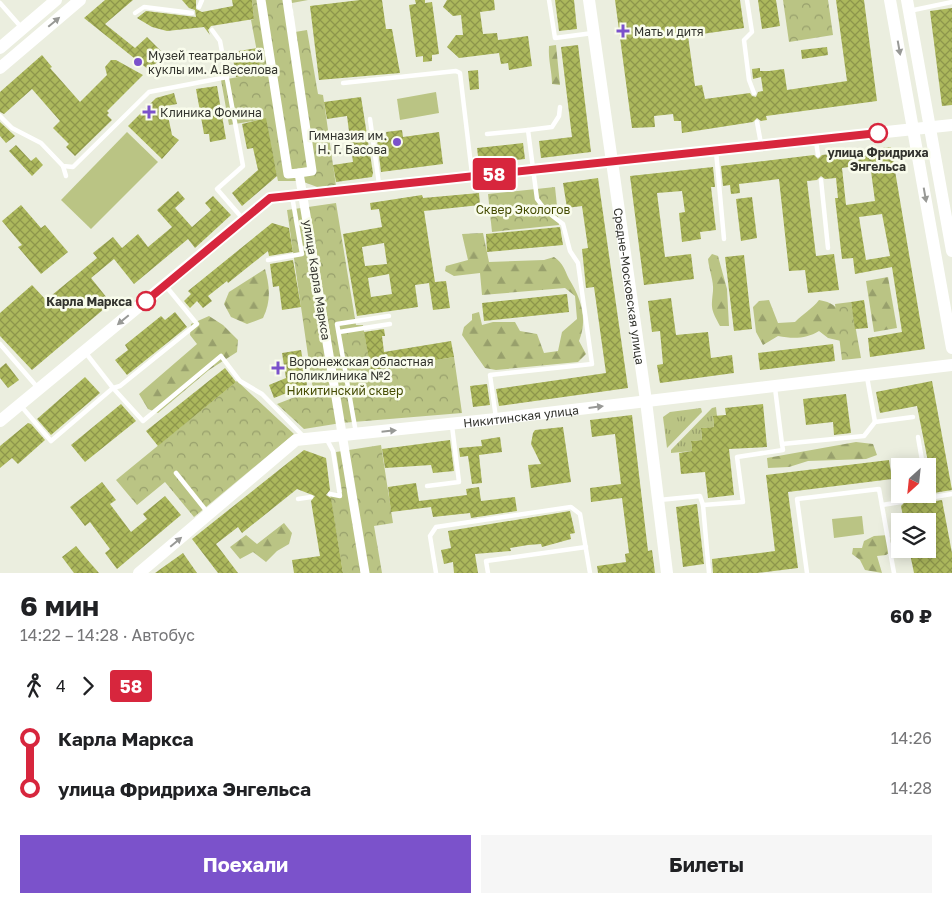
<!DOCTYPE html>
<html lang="ru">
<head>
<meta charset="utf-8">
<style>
  body { margin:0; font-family:"Golos Text",sans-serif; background:#f6f6f6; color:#202124; height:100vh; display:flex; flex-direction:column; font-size:19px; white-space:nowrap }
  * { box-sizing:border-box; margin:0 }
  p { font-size:16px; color:#757577 }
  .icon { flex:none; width:28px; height:28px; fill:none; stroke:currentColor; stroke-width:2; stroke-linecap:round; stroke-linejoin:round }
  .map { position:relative; height:573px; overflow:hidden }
  .sheet { display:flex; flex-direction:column; background:#fff; flex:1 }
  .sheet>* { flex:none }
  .badge { padding:0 10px; border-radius:4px; font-size:18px; line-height:32px }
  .needle { width:32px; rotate:207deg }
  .tools { position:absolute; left:891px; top:458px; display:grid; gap:10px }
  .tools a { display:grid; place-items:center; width:45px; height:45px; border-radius:0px; background:#fff; box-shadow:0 2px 12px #0003; font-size:25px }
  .map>.badge { position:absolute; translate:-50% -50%; box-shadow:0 0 0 2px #fff }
  .legs { display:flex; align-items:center; gap:8px; height:55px; padding:0 20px; font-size:16px }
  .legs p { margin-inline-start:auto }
  .summary { display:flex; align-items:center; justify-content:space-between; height:85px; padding:0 20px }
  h1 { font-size:28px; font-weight:700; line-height:38px }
  .primary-button { display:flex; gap:10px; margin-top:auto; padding:10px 20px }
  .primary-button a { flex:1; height:58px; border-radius:0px; background:#7b52cb; color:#fff; font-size:20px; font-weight:700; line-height:58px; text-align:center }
  .primary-button a+a { background:#f6f6f6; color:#202124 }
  ul { padding:0 20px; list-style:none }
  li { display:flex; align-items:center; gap:18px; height:50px; font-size:19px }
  li i { display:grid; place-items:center; width:8px; height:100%; margin:0 6px; background:currentColor }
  li i::after { content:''; width:12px; height:12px; margin:-6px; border:4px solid; border-radius:50%; background:#fff }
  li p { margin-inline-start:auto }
  li:first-child i { background:linear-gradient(#0000 50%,currentColor 0) }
  li:last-child i { background:linear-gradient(currentColor 50%,#0000 0) }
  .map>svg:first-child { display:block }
</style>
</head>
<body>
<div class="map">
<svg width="952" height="573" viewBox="0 0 952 573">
  <defs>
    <pattern id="grass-tufts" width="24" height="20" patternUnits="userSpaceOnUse" patternTransform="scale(1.25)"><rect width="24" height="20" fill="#bac484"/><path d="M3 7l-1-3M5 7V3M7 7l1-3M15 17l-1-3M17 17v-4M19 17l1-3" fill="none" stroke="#98a06c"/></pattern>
    <pattern id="forest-firs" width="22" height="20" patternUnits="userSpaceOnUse" patternTransform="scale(1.25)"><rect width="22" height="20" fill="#bac484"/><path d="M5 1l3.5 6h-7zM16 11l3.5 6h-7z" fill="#98a06c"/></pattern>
    <pattern id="park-crowns" width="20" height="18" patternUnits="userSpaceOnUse" patternTransform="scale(1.25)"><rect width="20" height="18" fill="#bac484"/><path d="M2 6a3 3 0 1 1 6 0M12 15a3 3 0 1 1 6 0" fill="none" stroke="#98a06c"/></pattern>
    <pattern id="building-cross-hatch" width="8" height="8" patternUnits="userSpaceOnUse" patternTransform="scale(1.25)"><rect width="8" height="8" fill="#acb85c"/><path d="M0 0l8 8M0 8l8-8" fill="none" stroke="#8d964c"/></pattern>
  </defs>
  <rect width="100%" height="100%" fill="#ebeedf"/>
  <!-- grass -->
  <g fill="url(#grass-tufts)">
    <polygon points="716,407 717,416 713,417 714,427 701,428 702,440 691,441 692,451 671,453 671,450 712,408"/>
    <polygon points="701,408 702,412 667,448 663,417 670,412"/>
  </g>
  <!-- forest -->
  <g fill="url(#forest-firs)">
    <path d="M556,45L560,85L552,84C552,71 548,60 549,46Z"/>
    <path d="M483,233L489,262L544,260L554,257C564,264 564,269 569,279C581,298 588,319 579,341L586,354L578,362L496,370L485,368L462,335L464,327L472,320V314L479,312L482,325L493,322H515L520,331L537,334L544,353L558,351L562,332L577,319L575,296L565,288L482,295L480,273L454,276L445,271L446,266L468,260L462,234Z"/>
    <path d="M712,254L718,256L727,289L729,326H720C711,309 711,309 713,291C714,282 709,269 708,259Z"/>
    <path d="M265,269C270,287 271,302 263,318L247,324L231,317L224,304L229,292Z"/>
    <polygon points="888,277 897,328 874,332 866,281"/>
    <path d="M769,300L778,323L795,322C804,313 812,309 819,300C845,304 839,319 841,341L828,338L819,331C806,339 793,339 778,336L763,345L756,332L753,307L759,301Z"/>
    <polygon points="209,316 223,325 238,340 237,352 209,370 158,413 148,409 139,394 197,344 190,335 191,324"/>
    <polygon points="856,442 873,444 877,455 866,459 808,461 789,467 768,468 767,458"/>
    <polygon points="284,523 292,533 289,544 277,551 266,562 253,552 240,559 230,547 246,535 257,544"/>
    <polygon points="889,535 893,550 886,555 877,556 882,573 865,570 860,560 852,554 853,548 862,548 864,541 874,536"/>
  </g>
  <!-- park -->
  <g fill="url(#park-crowns)">
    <polygon points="252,0 308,0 292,3 295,32 307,30 318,94 323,95 336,186 320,188 301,181 278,181 265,119 229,125 221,80 261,73 251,20 254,19"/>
    <polygon points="783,0 828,0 833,35 789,42"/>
    <polygon points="555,187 559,225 492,232 488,194"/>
    <polygon points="336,203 356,325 363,325 371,371 454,357 462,413 341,423 304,429 277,404 313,390 287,210"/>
    <polygon points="851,302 861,358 842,360 835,304"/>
    <polygon points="237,381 294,434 194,517 165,482 137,505 116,480"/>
    <polygon points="381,445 393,523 374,526 382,573 343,573 330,494 342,492 336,452"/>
  </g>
  <!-- pitch -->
  <g fill="#bac484">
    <polygon points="436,92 439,113 400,120 397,99"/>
    <polygon points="127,132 158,162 91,229 61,200"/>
    <polygon points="862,516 864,534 834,538 832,519"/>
  </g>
  <!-- building -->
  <g fill="url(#building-cross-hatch)" fill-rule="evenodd">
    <polygon points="105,0 133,0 105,24 135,48 147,37 161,51 160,53 163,56 149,70 84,18"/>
    <polygon points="182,0 196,0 196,9 202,12 233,6 232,0 252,0 254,19 211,26 208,30 210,35 204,27 167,31 152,27 137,18 146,11 196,17 195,10 189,8"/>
    <polygon points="360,0 382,0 386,29 392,29 400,73 319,80 310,6"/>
    <polygon points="415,0 425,0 425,3 432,2 439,54 432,55 432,61 423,62 423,56 416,57 409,5 416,4"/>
    <polygon points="447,0 494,0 495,10 480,12 483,34 497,33 498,40 528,36 532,66 509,70 508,63 501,64 499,53 459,58 447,47 456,35 463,35 461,15 453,16 443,7"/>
    <polygon points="555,0 574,0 577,29 559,31"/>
    <polygon points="615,0 740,0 744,28 688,36 695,86 702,85 705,99 750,93 752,96 756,97 758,92 763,91 761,77 753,79 752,69 760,68 760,71 769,71 784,69 787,90 847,81 836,0 864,0 877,101 766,116 767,120 761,121 757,118 753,122 682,133 681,121 674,121 673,114 654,116 655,127 632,128"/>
    <polygon points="758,0 776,0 780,26 762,29"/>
    <polygon points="952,8 952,105 942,106 930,11"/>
    <polygon points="578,45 591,152 541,158 539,141 572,137 561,47"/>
    <polygon points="827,47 828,55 802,59 801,50"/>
    <polygon points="257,48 261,73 236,77 232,52"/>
    <polygon points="42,55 52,67 50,68 80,102 107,75 105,67 111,60 116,60 143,75 107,111 109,113 107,115 112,120 75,156 66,147 69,144 53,128 60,121 32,89 4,114 0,112 0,92"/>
    <polygon points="478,70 479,89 470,90 468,71"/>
    <polygon points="217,86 226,139 210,142 209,134 204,134 196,89"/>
    <polygon points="174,93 177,104 166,106 172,135 179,140 162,159 128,126 156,98"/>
    <polygon points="361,97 373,173 372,177 336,182 333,165 353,162 347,116 327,119 324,102"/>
    <polygon points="266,118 277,176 242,206 232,193 258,170 253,148 247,149 242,124"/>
    <polygon points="0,122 15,136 6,143 0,136"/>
    <polygon points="402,130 403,137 439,132 443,164 381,172 377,140 387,139 386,132"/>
    <polygon points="523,143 525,159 479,164 477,148"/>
    <polygon points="16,145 31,161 36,157 43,165 32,176 9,151"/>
    <path d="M891,147L925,349L870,357L868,338L902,332L892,267L855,274L853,258L842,259L835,198H838L836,178L825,179L821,176L817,180L807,181L816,256L834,254L839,290L808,293L805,270L789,271L779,179L739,184L740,193L731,194L730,185L723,186L721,166L814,155L818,159L822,155ZM870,164L875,201L846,205L842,168ZM882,214L890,256L866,260L859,217Z"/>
    <polygon points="713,167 715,187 711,187 716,230 700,232 701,239 682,242 679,213 685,212 682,191 657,193 665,257 691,254 694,279 644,285 630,176"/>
    <polygon points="598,178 628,388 499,406 496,389 606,373 594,287 586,288 582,249 588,248 582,206 567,208 563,183"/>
    <polygon points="178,191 185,199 175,208 192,227 211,210 205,203 213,196 231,215 195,248 188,239 134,284 114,259 91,278 111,303 32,370 0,336 0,313 32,285 46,300 97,258 93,253 113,237 122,248 138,234 148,247 172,227 157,210"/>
    <path d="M479,193L480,205L424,211L435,282L446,281L450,308L433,310L429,283L415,285L418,307L357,316L343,234L382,227L379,209L371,210L370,203L422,195L423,198ZM384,243L387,264L365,266L362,247ZM389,274L392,294L371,297L368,278Z"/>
    <polygon points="752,197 757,238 741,241 736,199"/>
    <polygon points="21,205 41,228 45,225 68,252 41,274 18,247 22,245 2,221"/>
    <polygon points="272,223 289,228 293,252 269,256 268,251 228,283 227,281 208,296 212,301 203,308 197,301 190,308 184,301 191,294 188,291"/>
    <polygon points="560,227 563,245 487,252 486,234"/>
    <polygon points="744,255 752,329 734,331 725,257"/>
    <polygon points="293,260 301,307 282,310 279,286 273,287 270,264"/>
    <polygon points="567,294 569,312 484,321 482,303"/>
    <polygon points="671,298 676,335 708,332 711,358 732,355 734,373 660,383 657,365 663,364 660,331 652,332 648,301"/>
    <polygon points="864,300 868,328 855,329 851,302"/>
    <polygon points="175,312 187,327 127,375 115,360 128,350 125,345 161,316 165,320"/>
    <polygon points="384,329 385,336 382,336 384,352 451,341 454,357 371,371 364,332"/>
    <polygon points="833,344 835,361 760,370 758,353"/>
    <polygon points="301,350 307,385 274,398 269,385 286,378 282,353"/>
    <polygon points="6,363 19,380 8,388 0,378 0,368"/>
    <polygon points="225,368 236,382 158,446 146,431"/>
    <polygon points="85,377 100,393 51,435 37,419"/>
    <polygon points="932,381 952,490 921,495 918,499 922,503 942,500 952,553 952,573 914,573 909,549 928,549 928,521 904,521 901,506 905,502 902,498 934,492 917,406 880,413 876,392"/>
    <polygon points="487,384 490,405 473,407 470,386"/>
    <polygon points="846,394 851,433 834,435 833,422 806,425 803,399"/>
    <polygon points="121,404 136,421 85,462 71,445"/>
    <polygon points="763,404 767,447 729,449 734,495 708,498 705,472 681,474 679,453 692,451 691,441 702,440 701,428 714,427 713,416 726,415 725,408"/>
    <polygon points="632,415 648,551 652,550 655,573 598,573 597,566 626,562 625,554 629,553 622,498 591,502 590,488 621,484 615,434 592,437 590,420"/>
    <polygon points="28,423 31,424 45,440 18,464 12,458 0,468 0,446"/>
    <polygon points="563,427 571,482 531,488 528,465 541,464 531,444 533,433 535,430"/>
    <polygon points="500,437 502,452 479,455 482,483 472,484 468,456 460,457 459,448 482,446 481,440"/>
    <polygon points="450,440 454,471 433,473 431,465 385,468 382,449"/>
    <polygon points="304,450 326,458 330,490 326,495 331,498 343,573 294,573 292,560 320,556 311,501 315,496 297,489 242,533 238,527 216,544 238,573 218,573 192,539"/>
    <polygon points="889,460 892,479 788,492 798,568 757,573 713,573 712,559 775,551 766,475"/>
    <polygon points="102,482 116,500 110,504 131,532 147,519 143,514 165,496 181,515 117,569 105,553 110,549 90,522 85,526 70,507"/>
    <polygon points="416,483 419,501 467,495 466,489 479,487 481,501 515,497 517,511 471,518 470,513 433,517 431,507 391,512 388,487"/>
    <polygon points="697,504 704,564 683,567 676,507"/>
    <polygon points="570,511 575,533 570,534 571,539 542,547 541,544 528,545 510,548 511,551 475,554 478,573 454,573 453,562 444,564 441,550 451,548 448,531"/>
    <polygon points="76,546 85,557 99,573 74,573 62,557"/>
    <polygon points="183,553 197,573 155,573"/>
  </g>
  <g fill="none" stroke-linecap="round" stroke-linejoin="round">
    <!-- lane -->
    <g stroke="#fff" stroke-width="4.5">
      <polyline points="549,0 555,38 593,33"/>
      <polyline points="747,0 752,32 744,40 749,80 754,93"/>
      <polyline points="0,3 21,27"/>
      <polyline points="199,7 202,0"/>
      <polyline points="909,11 952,2"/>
      <polyline points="135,13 144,7 192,13"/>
      <polyline points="212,30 220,41 243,166 217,189 243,219"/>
      <polyline points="343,83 456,71 460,73 472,174"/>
      <polyline points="0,116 12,128 41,143 63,166 73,167 149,92 227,77"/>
      <polyline points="370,119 379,184"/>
      <polyline points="757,122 761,144"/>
      <polyline points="487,134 528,130"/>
      <polyline points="816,141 818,155"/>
      <polyline points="716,151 724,239"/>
      <polyline points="63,166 66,176"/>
      <polyline points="821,180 828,248"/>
      <polyline points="268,260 302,254 292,196"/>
      <polyline points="165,285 197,324 120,386 113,388 143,421 221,356 240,381 262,394 305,438"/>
      <polyline points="339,332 390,324"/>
      <polyline points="0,344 38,388"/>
      <polyline points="867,377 875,422 913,417"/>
      <polyline points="775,388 782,444 864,436 875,422"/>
      <polyline points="21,406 51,441 113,388 85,352"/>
      <polyline points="496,418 490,375 592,364 578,263 570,251 563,224 546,211 537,199 528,130 552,127 559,116 560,107"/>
      <polyline points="356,433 337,324 389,316"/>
      <polyline points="918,437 923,466"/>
      <polyline points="326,438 333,451 340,496 330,494"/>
      <polyline points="176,473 208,513"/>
      <polyline points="427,486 459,482 452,426"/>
      <polyline points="298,499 311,497"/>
      <polyline points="922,499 952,494"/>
      <polyline points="659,500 700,496 703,505 743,502 737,457 783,450 782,444"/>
      <polyline points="703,505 709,573"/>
      <polyline points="882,505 901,502"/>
      <polyline points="436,573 430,536 436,527 571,507 580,514 590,573"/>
      <polyline points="488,573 486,561 586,547"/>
      <polyline points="807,573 797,499 879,489 894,573"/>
    </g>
    <!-- street -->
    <g stroke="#fff" stroke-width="9">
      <polyline points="261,0 288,174 299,173 365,573"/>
      <polyline points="287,0 312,171 299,173"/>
    </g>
    <!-- secondary -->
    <g stroke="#fff" stroke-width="12">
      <path id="s1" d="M589,0L646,401L667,573"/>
      <polyline points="890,0 952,348"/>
      <polyline points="907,0 952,251"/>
      <polyline points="0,48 56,0"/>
      <polyline points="0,68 80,0"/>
      <polyline points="0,421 270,198 952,125"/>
      <path id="s2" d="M139,573L296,440L496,419L952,365"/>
    </g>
  </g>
  <!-- one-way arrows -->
  <defs><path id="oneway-solid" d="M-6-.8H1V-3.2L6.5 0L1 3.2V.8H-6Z" transform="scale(1.25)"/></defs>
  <g fill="#989996">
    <use href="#oneway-solid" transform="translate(54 22) rotate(-40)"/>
    <use href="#oneway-solid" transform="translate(899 48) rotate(80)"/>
    <use href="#oneway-solid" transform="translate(925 195) rotate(80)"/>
    <use href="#oneway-solid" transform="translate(123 320) rotate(140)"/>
    <use href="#oneway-solid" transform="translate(596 407) rotate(-7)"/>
    <use href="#oneway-solid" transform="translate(389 431) rotate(-6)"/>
    <use href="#oneway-solid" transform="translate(176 542) rotate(-40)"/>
  </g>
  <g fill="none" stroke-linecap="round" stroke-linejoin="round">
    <defs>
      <polyline id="line-1" points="146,301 270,198 878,133"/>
    </defs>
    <!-- line-1 casing -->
    <use href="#line-1" stroke="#fff" stroke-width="11"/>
    <!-- line-1 -->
    <use href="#line-1" stroke="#d7263d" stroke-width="8"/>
  </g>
  <!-- markers -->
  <g fill="#7b52cb" stroke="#f9fcec" stroke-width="2">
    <path d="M620.5 23.5h5v5h5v5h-5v5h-5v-5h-5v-5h5z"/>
    <circle cx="138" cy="62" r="5"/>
    <path d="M146.5 104.5h5v5h5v5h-5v5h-5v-5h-5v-5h5z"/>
    <circle cx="397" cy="142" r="5"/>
    <path d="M275.5 360.5h5v5h5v5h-5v5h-5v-5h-5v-5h5z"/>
  </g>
  <g fill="#fff" stroke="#d7263d" stroke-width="2.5">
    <circle cx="878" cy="133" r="9"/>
    <circle cx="146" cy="301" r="9"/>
  </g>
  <g text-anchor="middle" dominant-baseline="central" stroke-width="5" stroke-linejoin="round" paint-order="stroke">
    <!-- poi labels -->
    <g font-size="12" fill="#32332d" stroke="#f9fcec" text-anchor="start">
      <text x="634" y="31">Мать и дитя</text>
      <text x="148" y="55">Музей театральной<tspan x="148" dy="14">куклы им. А.Веселова</tspan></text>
      <text x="160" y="112">Клиника Фомина</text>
      <text x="387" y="135" text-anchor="end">Гимназия им.<tspan x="387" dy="14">Н. Г. Басова</tspan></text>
      <text x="289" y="361">Воронежская областная<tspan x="289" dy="14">поликлиника №2</tspan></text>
    </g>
    <!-- stop labels -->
    <g font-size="12" font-weight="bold" fill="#32332d" stroke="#f9fcec">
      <text x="878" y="152">улица Фридриха<tspan x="878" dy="14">Энгельса</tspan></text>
      <text x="132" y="301" text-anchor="end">Карла Маркса</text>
    </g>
    <!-- park labels -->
    <g font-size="12" fill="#454c03" stroke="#f9fcec">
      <text x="523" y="209">Сквер Экологов</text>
      <text x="345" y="390">Никитинский сквер</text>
    </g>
    <!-- street labels -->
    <g font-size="12" fill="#32332d" stroke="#f9fcec">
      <text transform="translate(317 280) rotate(81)">улица Карла Маркса</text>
      <text stroke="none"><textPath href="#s1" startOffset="289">Средне-Московская улица</textPath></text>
      <text stroke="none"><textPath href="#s2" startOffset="432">Никитинская улица</textPath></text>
    </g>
  </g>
</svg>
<div class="tools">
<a><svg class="needle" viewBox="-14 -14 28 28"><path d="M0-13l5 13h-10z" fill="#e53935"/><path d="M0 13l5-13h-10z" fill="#757577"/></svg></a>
<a><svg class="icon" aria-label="layers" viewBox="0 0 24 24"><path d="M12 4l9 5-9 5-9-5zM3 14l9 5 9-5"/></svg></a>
</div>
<b class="badge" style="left:494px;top:174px;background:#d7263d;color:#fff">58</b>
</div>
<section class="sheet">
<div class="summary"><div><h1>6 мин</h1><p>14:22 – 14:28 · Автобус</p></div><b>60 ₽</b></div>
<div class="legs"><svg class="icon" aria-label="walk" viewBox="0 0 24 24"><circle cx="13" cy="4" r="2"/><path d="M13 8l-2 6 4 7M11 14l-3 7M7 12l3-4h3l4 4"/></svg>4<svg class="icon" aria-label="forward" viewBox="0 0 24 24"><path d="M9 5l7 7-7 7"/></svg><b class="badge" style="background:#d7263d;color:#fff">58</b></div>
<ul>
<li><i style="color:#d7263d"></i><b>Карла Маркса</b><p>14:26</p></li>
<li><i style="color:#d7263d"></i><b>улица Фридриха Энгельса</b><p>14:28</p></li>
</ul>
<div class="primary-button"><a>Поехали</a><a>Билеты</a></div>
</section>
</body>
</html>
